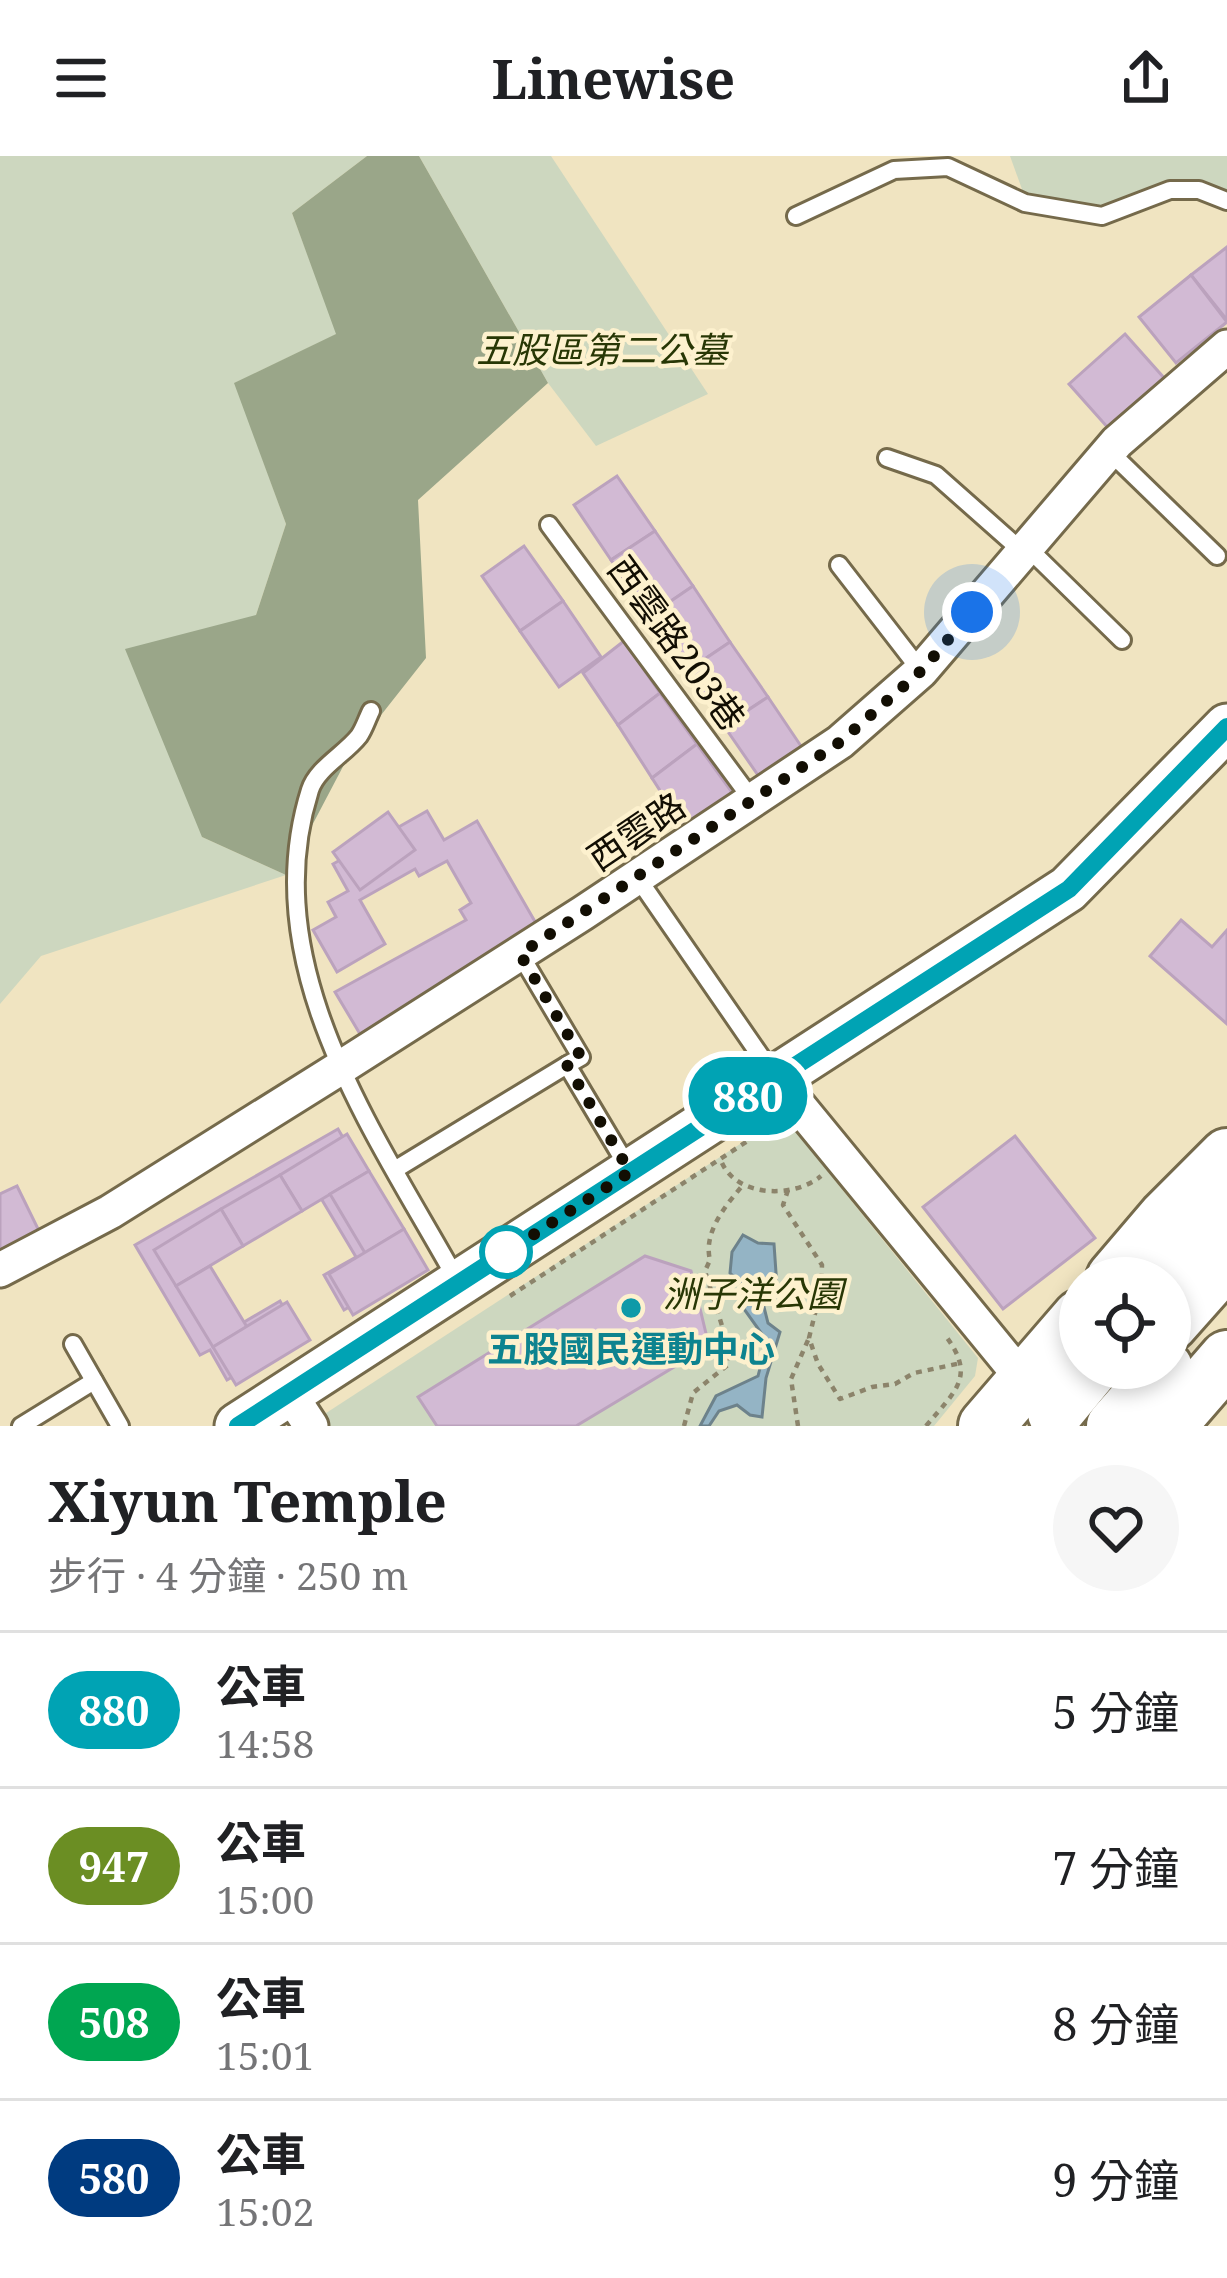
<!DOCTYPE html>
<html lang="zh-TW">
<head>
<meta charset="utf-8">
<style>
  body { margin:0; font-family:"Noto Serif","Noto Sans TC",serif; background:#f6f6f6; color:#202124; height:100vh; display:flex; flex-direction:column; font-size:45px; white-space:nowrap }
  * { box-sizing:border-box; margin:0 }
  p { font-size:39px; color:#757577 }
  .icon { flex:none; width:66px; height:66px; fill:none; stroke:currentColor; stroke-width:2; stroke-linecap:round; stroke-linejoin:round }
  .map { position:relative; height:1270px; overflow:hidden }
  .side { display:flex; flex-direction:column; background:#fff; flex:1 }
  .side>* { flex:none }
  .badge { padding:0 24px; border-radius:39px; font-size:42px; line-height:78px }
  .fabs { position:absolute; left:1059px; top:1101px; display:grid; gap:24px }
  .fabs a { display:grid; place-items:center; width:132px; height:132px; border-radius:50%; background:#fff; box-shadow:0 6px 18px #0003; font-size:60px }
  .you { position:absolute; width:60px; height:60px; margin:-30px; border:9px solid #fff; border-radius:50%; background:#1a73e8; box-shadow:0 0 0 18px #1a73e833 }
  .map>.badge { position:absolute; translate:-50% -50%; box-shadow:0 0 0 6px #fff }
  .round { display:grid; place-items:center; flex:none; width:126px; height:126px; border-radius:63px; background:#f6f6f6 }
  .summary { display:flex; align-items:center; justify-content:space-between; height:204px; padding:0 48px }
  h1 { font-size:57px; font-weight:700; line-height:90px }
  ul { padding:0; list-style:none }
  li { display:flex; align-items:center; gap:36px; height:156px; padding:0 48px; border-top:3px solid #e0e0e0 }
  li div { flex:1 }
  li b { display:block; font-size:45px }
  li em { font-style:normal }
  li .badge { min-width:132px; font-weight:700; text-align:center }
  header { display:flex; justify-content:space-between; align-items:center; height:156px; padding:0 48px; background:#fff; font-size:54px; font-weight:700 }
  .map>svg:first-child { display:block }
</style>
</head>
<body>
<header><svg class="icon" aria-label="menu" viewBox="0 0 24 24"><path d="M4 6h16M4 12h16M4 18h16"/></svg>Linewise<svg class="icon" aria-label="share" viewBox="0 0 24 24"><path d="M12 15V3M7 8l5-5 5 5M5 13v7h14v-7"/></svg></header>
<div class="map">
<svg width="1227" height="1270" viewBox="0 0 1227 1270">
  <rect width="100%" height="100%" fill="#f0e4c1"/>
  <!-- green -->
  <g fill="#cdd7bf">
    <polygon points="0,0 367,0 292,57 337,178 235,227 286,368 256,459 202,681 286,719 41,800 0,848"/>
    <polygon points="419,0 551,0 708,238 596,290 548,227"/>
    <polygon points="1010,0 1227,0 1227,36 1203,27 1167,29 1100,52 1023,36"/>
    <polygon points="787,965 978,1202 975,1220 934,1270 326,1270 320,1261 757,977"/>
  </g>
  <!-- forest -->
  <polygon fill="#9aa689" points="367,0 419,0 548,227 418,344 426,502 348,601 286,719 202,681 125,493 256,459 286,368 234,227 336,178 292,57"/>
  <!-- water -->
  <polygon fill="#94b4c5" stroke="#6d828b" stroke-width="3" points="743,1079 758,1087 774,1088 777,1131 763,1147 768,1167 780,1176 766,1222 762,1261 750,1259 737,1249 719,1255 709,1270 700,1270 716,1240 758,1220 767,1185 744,1153 743,1130 730,1117 732,1096"/>
  <!-- building -->
  <g fill="#d2bad4" stroke="#bba2bd" stroke-width="3">
    <polygon points="1227,91 1227,164 1191,119"/>
    <polygon points="1191,119 1227,166 1176,207 1139,161"/>
    <polygon points="1125,178 1165,223 1109,273 1069,228"/>
    <polygon points="617,320 655,375 611,404 574,349"/>
    <polygon points="655,375 693,430 649,460 611,404"/>
    <polygon points="524,390 563,445 520,475 482,420"/>
    <polygon points="693,430 730,486 687,515 649,460"/>
    <polygon points="563,445 601,501 559,531 520,475"/>
    <polygon points="624,485 660,537 618,569 583,517"/>
    <polygon points="730,486 768,541 724,570 687,515"/>
    <polygon points="660,537 697,588 652,622 618,569"/>
    <polygon points="768,541 805,596 762,625 724,570"/>
    <polygon points="697,588 734,639 686,675 652,622"/>
    <polygon points="427,655 444,684 477,665 541,776 360,878 335,836 466,764 460,754 471,747 447,705 419,720 415,713 360,744 385,788 337,816 313,774 336,761 328,746 348,735 333,708"/>
    <polygon points="388,656 415,694 360,734 333,696"/>
    <polygon points="1181,764 1212,791 1227,774 1227,868 1150,800"/>
    <polygon points="338,973 419,1111 344,1154 324,1119 356,1101 319,1039 197,1109 234,1172 280,1145 301,1182 227,1224 210,1194 200,1199 135,1089"/>
    <polygon points="347,978 369,1015 302,1055 280,1019"/>
    <polygon points="1015,980 1095,1082 1003,1153 923,1051"/>
    <polygon points="369,1015 404,1073 365,1097 330,1038"/>
    <polygon points="280,1019 302,1055 243,1090 221,1053"/>
    <polygon points="17,1030 43,1083 0,1104 0,1038"/>
    <polygon points="221,1053 243,1090 176,1130 154,1094"/>
    <polygon points="404,1073 428,1114 353,1159 329,1118"/>
    <polygon points="645,1100 691,1115 709,1190 576,1270 437,1270 418,1241"/>
    <polygon points="210,1110 247,1171 213,1191 176,1130"/>
    <polygon points="287,1146 310,1184 236,1229 213,1191"/>
  </g>
  <g fill="none" stroke-linecap="round" stroke-linejoin="round">
    <defs>
      <g id="service">
        <polyline points="796,60 894,14 948,11 1025,47 1102,60 1170,34 1199,34 1227,45"/>
        <polyline points="1109,295 1217,400"/>
        <polyline points="887,302 936,319 1023,396"/>
        <polyline points="549,369 753,645"/>
        <polyline points="1027,391 1122,484"/>
        <polyline points="839,409 921,515"/>
        <path d="M371,555C367,563 364,573 359,580C345,598 317,612 310,634C254,811 376,978 458,1126"/>
        <polyline points="637,721 775,921"/>
        <polyline points="520,798 581,901 567,909 629,1013"/>
        <polyline points="396,1013 567,909"/>
        <polyline points="73,1188 120,1270"/>
        <polyline points="21,1270 94,1225"/>
      </g>
      <g id="minor">
        <polyline points="776,922 1017,1216"/>
        <polyline points="0,1114 110,1056 340,912 583,757 840,586 921,515 1117,286 1227,191"/>
        <polyline points="290,1238 311,1270"/>
      </g>
      <polyline id="secondary" points="238,1270 1068,733 1227,571"/>
      <g id="trunk">
        <polyline points="1114,1122 1166,1061 1227,1000"/>
        <polyline points="1166,1122 1227,1048"/>
        <polyline points="1170,1168 1227,1104"/>
        <polyline points="1055,1257 1092,1212"/>
        <polyline points="986,1270 1080,1161"/>
        <polyline points="1114,1270 1165,1212"/>
        <polyline points="1168,1270 1227,1202"/>
      </g>
    </defs>
    <!-- service casing -->
    <use href="#service" stroke="#756a4b" stroke-width="22"/>
    <!-- minor casing -->
    <use href="#minor" stroke="#756a4b" stroke-width="39"/>
    <!-- secondary casing -->
    <use href="#secondary" stroke="#756a4b" stroke-width="51"/>
    <!-- trunk casing -->
    <use href="#trunk" stroke="#756a4b" stroke-width="60"/>
    <!-- path -->
    <g stroke="#8c846b" stroke-width="4.5" stroke-dasharray="6 6" stroke-linecap="butt">
      <path d="M722,1007C738,1042 795,1042 821,1020"/>
      <polyline points="788,1034 783,1049 822,1109 821,1133 809,1182 818,1208 840,1243 872,1231 895,1228 914,1217 961,1207"/>
      <polyline points="510,1140 763,975 779,975"/>
      <path d="M684,1270L693,1237L729,1208L723,1173L705,1115L710,1104C703,1076 726,1049 743,1029"/>
      <polyline points="798,1270 791,1223 808,1184"/>
      <path d="M926,1270C955,1235 977,1221 945,1179"/>
    </g>
    <!-- service -->
    <use href="#service" stroke="#fff" stroke-width="16"/>
    <!-- minor -->
    <use href="#minor" stroke="#fff" stroke-width="33"/>
    <!-- secondary -->
    <use href="#secondary" stroke="#fff" stroke-width="45"/>
    <!-- trunk -->
    <use href="#trunk" stroke="#fff" stroke-width="54"/>
  </g>
  <g fill="none" stroke-linecap="round" stroke-linejoin="round">
    <defs>
      <polyline id="line" points="238,1270 1069,733 1227,571"/>
    </defs>
    <!-- line casing -->
    <use href="#line" stroke="#fff" stroke-width="27"/>
    <!-- line -->
    <use href="#line" stroke="#00a3b4" stroke-width="18"/>
    <!-- walk -->
    <polyline stroke="#120e03" stroke-width="12" stroke-dasharray="0 21.6" points="506,1096 493,1105 630,1016 567,909 581,901 520,798 840,586 921,515 972,456"/>
  </g>
  <!-- markers -->
  <circle fill="#fff" stroke="#00a3b4" stroke-width="6" cx="506" cy="1096" r="24"/>
  <circle fill="#0f9aa8" stroke="#fdf1ce" stroke-width="4.5" cx="631" cy="1152" r="12"/>
  <g text-anchor="middle" dominant-baseline="central" stroke-width="9" stroke-linejoin="round" paint-order="stroke">
    <!-- park labels -->
    <g font-size="36" font-style="italic" fill="#283705" stroke="#fdf1ce">
      <text x="602" y="193">五股區第二公墓</text>
      <text x="753" y="1137">洲子洋公園</text>
    </g>
    <!-- street labels -->
    <g font-size="36" fill="#120e03" stroke="#fdf1ce">
      <text transform="translate(677 487) rotate(54)">西雲路203巷</text>
      <text transform="translate(636 675) rotate(-34)">西雲路</text>
    </g>
    <!-- culture labels -->
    <g font-size="36" font-weight="bold" fill="#0d838f" stroke="#fdf1ce">
      <text x="631" y="1192">五股國民運動中心</text>
    </g>
  </g>
</svg>
<div class="fabs">
<a><svg class="icon" aria-label="locate" viewBox="0 0 24 24"><circle cx="12" cy="12" r="6"/><path d="M12 2v4M12 18v4M2 12h4M18 12h4"/></svg></a>
</div>
<div class="you" style="left:972px;top:456px"></div>
<b class="badge" style="left:748px;top:940px;background:#00a3b4;color:#fff">880</b>
</div>
<section class="side">
<div class="summary"><div><h1>Xiyun Temple</h1><p>步行 · 4 分鐘 · 250 m</p></div><a class="round"><svg class="icon" aria-label="heart" viewBox="0 0 24 24"><path d="M12 20l-8-8c-3-5 5-10 8-4 3-6 11-1 8 4z"/></svg></a></div>
<ul>
<li><span class="badge" style="background:#00a3b4;color:#fff">880</span><div><b>公車</b><p>14:58</p></div><em>5 分鐘</em></li>
<li><span class="badge" style="background:#6b8e23;color:#fff">947</span><div><b>公車</b><p>15:00</p></div><em>7 分鐘</em></li>
<li><span class="badge" style="background:#00a651;color:#fff">508</span><div><b>公車</b><p>15:01</p></div><em>8 分鐘</em></li>
<li><span class="badge" style="background:#003b80;color:#fff">580</span><div><b>公車</b><p>15:02</p></div><em>9 分鐘</em></li>
</ul>
</section>
</body>
</html>
